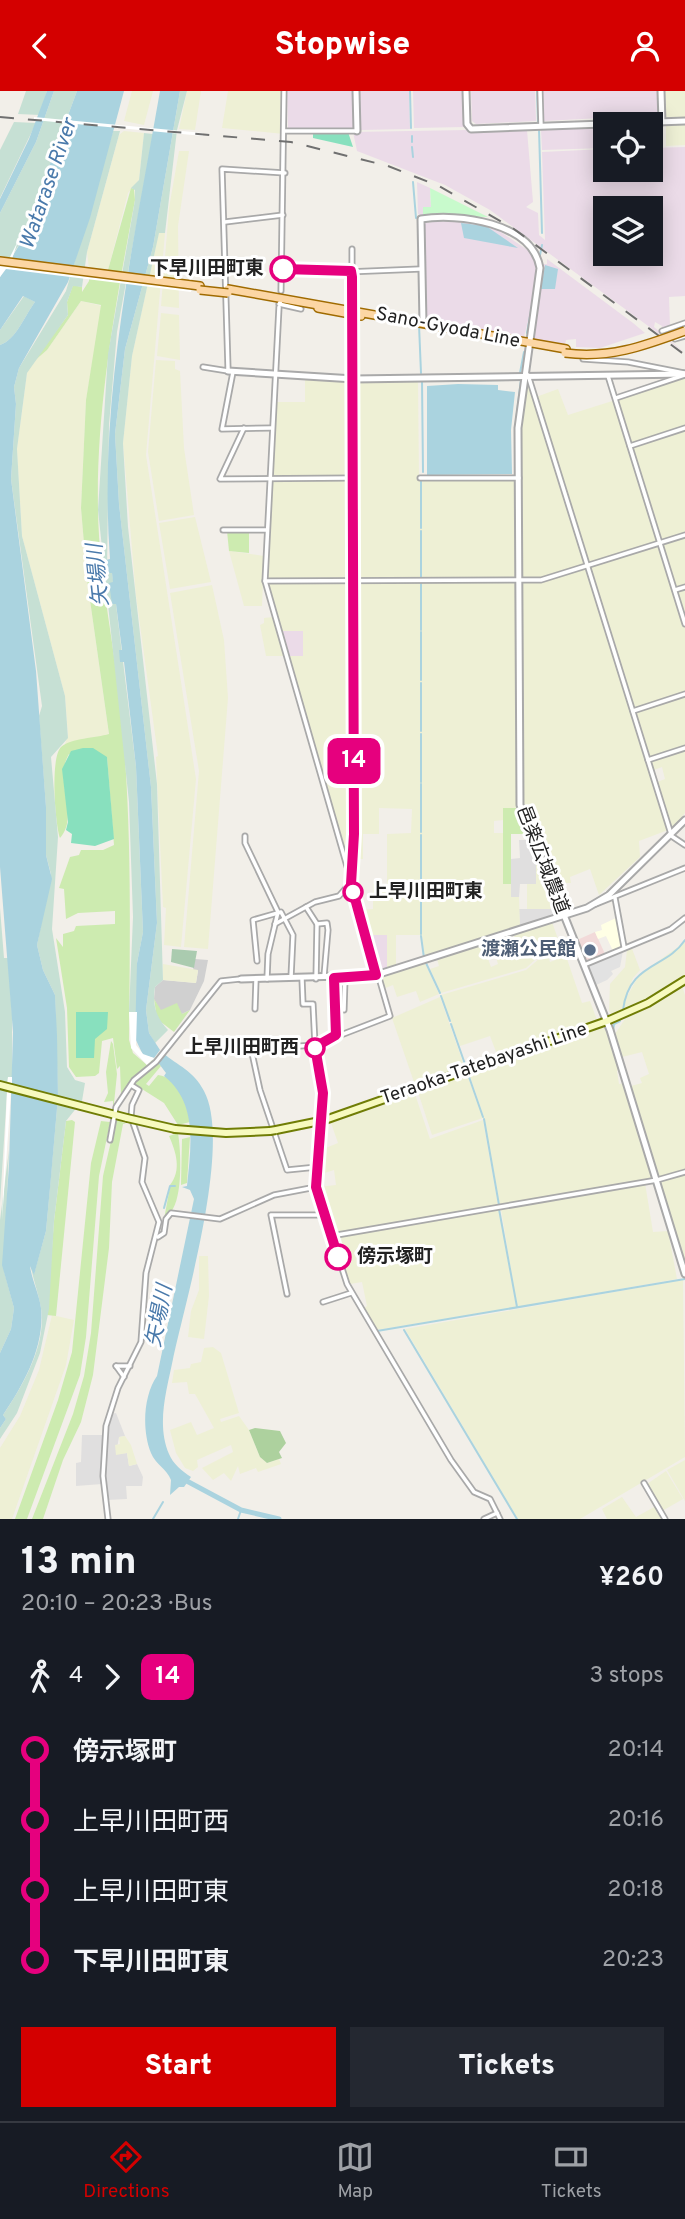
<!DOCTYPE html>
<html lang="en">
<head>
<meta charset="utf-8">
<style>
  body { margin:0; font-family:Overpass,"Noto Sans JP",sans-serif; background:#242831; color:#f1f3f6; height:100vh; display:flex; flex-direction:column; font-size:26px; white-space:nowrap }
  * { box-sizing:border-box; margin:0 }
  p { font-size:23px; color:#9ea1a6 }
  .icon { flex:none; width:38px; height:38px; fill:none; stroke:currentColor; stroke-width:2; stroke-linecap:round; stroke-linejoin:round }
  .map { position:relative; height:1428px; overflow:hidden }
  .side { display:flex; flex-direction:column; background:#171b24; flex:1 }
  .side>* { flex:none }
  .badge { padding:0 14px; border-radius:10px; font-size:24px; line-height:46px }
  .tools { position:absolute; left:593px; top:21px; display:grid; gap:14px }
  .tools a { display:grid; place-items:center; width:70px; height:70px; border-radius:0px; background:#171b24; box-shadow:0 4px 18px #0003; font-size:35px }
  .map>.badge { position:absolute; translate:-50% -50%; box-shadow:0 0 0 4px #fff }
  .legs { display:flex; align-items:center; gap:10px; height:77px; padding:0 21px; font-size:23px }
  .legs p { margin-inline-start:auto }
  .overview { display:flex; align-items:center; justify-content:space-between; height:119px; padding:0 21px }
  h1 { font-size:38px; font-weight:800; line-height:52px }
  .cta { display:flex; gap:14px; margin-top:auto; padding:14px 21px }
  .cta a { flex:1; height:80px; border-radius:0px; background:#d40000; color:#fff; font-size:28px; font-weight:800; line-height:80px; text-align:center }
  .cta a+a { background:#242831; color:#f1f3f6 }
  ul { padding:0 21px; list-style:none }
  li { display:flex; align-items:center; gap:24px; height:70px; font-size:26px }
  li i { display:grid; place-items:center; width:10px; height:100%; margin:0 9px; background:currentColor }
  li i::after { content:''; width:18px; height:18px; margin:-9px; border:5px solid; border-radius:50%; background:#171b24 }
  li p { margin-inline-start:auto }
  li:first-child i { background:linear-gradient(#0000 50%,currentColor 0) }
  li:last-child i { background:linear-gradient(currentColor 50%,#0000 0) }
  header { display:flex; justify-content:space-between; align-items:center; height:91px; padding:0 21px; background:#d40000; color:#fff; font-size:32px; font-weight:800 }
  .tab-bar { display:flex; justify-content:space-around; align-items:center; height:98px; border-top:2px solid #363941; background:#171b24; font-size:19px; color:#9ea1a6 }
  .tab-bar a { display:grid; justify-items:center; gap:4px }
  .tab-bar .on { color:#d40000 }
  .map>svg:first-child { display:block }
</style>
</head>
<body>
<header><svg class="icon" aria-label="back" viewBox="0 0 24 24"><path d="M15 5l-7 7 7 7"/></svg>Stopwise<svg class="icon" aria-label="person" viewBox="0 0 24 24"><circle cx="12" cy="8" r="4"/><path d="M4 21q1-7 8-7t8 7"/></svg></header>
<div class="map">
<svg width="685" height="1428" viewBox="0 0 685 1428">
  <rect width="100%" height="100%" fill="#f2efe9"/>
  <!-- residential -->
  <g fill="#e0dfdf">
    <polygon points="519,749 530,749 539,770 536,771 536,793 520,793 519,806 511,806 511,768 520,767"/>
    <polygon points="519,818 558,818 560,822 520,838"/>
    <polygon points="116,1322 125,1345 119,1346 116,1363 127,1362 129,1375 137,1373 143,1386 142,1395 126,1395 127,1408 107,1409 104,1386 107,1333 111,1323"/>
    <polygon points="82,1344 103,1344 102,1393 76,1395 76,1372 81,1371"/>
  </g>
  <!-- commercial -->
  <polygon fill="#f2dad9" points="595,841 605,863 586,871 577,849"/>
  <!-- industrial -->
  <g fill="#ebdbe8" fill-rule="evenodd">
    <polygon points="287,0 354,0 356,38 288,39"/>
    <polygon points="358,0 409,0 410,38 361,39"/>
    <polygon points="413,0 463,0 465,36 414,37"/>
    <polygon points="471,0 535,0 536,30 476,33 472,30"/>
    <polygon points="541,0 657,0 658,24 544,30"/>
    <polygon points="605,36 605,57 542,59 541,39"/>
    <path d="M467,39L471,42L527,39L533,111L526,116L538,122L539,144L545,149L542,61L605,58L606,79H651V57L685,56V205L669,206L670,236L661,239L662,235L655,231L654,236L685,262L490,119L445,94L357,60L353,41ZM606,117H651V163H606Z"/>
    <polygon points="417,91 430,97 431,116 423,125 418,123"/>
    <polygon points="443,129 492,135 532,162 537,171 533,198 536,199 524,246 425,227 421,133"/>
    <polygon points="547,168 633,232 645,242 600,257 576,256 576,248 566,249 565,253 533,249 542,173 547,173"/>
    <polygon points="281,540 303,540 303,565 288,565"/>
    <polygon points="368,844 387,844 387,880 378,882"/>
  </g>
  <!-- education -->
  <polygon fill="#ffffe5" points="618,826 623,855 613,860 606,845 598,848 595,841 602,839 601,834"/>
  <!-- religious -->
  <polygon fill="#d0d0d0" points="195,868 208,869 204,890 190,919 182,923 160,919 154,908 155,896 163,889 196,892 198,880 193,879"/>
  <!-- farmland -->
  <g fill="#eef0d5">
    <polygon points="132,0 153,0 144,34 124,30"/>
    <polygon points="187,0 201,0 195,39 179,38"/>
    <polygon points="228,0 283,0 284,43 222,37"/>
    <polygon points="665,0 685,0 685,26 666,26"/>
    <polygon points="685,33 685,54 666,55 666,34"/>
    <polygon points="124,40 144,42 139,89 128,102 108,179 89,178 87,161 119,44"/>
    <polygon points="179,60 189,60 178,135 179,217 161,215 169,117"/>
    <polygon points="159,141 165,142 146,364 196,688 181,856 164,854 166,817 163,816 156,666 158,665 136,505 123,352 132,265"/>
    <polygon points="81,210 102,215 86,309 81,417 87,488 109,644 65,653 68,644 65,605 22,445 17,358 27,282 33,271 47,259"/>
    <polygon points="161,222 179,224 180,269 157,265"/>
    <polygon points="156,269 175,270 175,278 180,280 184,357 194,424 159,430 148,361"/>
    <polygon points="685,287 685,722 672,738 657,691 665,688 662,676 654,679 536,306 558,298 568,324"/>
    <polygon points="418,288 419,388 516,389 518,717 503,717 503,729 494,730 494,742 503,742 503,793 511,793 511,806 519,806 520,838 425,867 422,844 396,844 396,877 387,880 387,844 368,844 360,819 373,818 373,793 387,793 387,743 411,742 412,718 379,717 379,743 363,743 363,768 346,768 288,565 303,565 303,540 281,540 267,492 275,311 305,311 305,289"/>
    <polygon points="528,290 668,739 639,750 640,766 599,804 590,778 570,786 571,792 553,792 539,759 544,756 544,743 533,742 523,716 521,333"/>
    <polygon points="195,426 211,491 170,498 159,432"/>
    <polygon points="229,460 264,465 262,515 244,515"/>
    <polygon points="212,494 224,549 228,607 208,858 184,856 199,680 170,502"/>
    <polygon points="273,526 285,565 266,565 260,534 264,532 264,527"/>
    <polygon points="539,770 548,793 558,818 527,818 527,793 536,793 536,771"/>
    <polygon points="552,831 558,848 526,877 441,902 430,878 439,875 437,868 483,854 491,876 498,873 491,851 505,846 512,869 520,867 514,844"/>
    <polygon points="685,851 685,885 624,920 625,909 639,884"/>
    <polygon points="631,855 640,879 633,887 621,920 612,924 609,920 610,893 625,876 627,859"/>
    <polygon points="547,861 550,871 566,865 582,912 590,910 597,929 498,966 490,945 460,955 441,904 526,879"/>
    <polygon points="425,872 439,903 420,911 416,900 397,906 393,894 383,898 380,885"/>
    <polygon points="163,873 198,879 196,892 163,889"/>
    <polygon points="682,895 685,904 685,1080 659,1087 631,995 642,992 640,987 649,983 642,961 622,966 615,943 625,928"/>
    <polygon points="440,906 465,977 415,994 392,927"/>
    <polygon points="601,936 606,937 620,977 617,980 619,993 625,992 639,1039 636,1041 640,1043 653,1088 500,1115 484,1026 469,983"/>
    <polygon points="467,983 483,1027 432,1044 418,1001"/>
    <polygon points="415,1003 430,1048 483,1029 516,1216 377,1239 364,1217 367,1215 362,1191 350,1193 339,1158 342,1157 341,1143 333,1143 319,1096 336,1094 334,1079 318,1084 323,1058 338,1052 331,1032"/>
    <polygon points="685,1082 685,1176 660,1090"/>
    <polygon points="645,1092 653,1141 668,1140 677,1188 517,1216 501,1118"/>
    <polygon points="199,1165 208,1165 209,1205 204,1248 188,1246 191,1220 199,1199"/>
    <polygon points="683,1189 685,1366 580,1428 518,1428 405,1238"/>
    <polygon points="52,1224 74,1229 66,1274 12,1428 0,1428 0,1357 20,1325 39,1279"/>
    <polygon points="213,1256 221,1262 239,1322 220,1328 221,1331 239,1325 249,1339 260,1366 267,1372 279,1368 281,1373 258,1381 256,1377 240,1383 238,1375 231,1390 224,1382 213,1389 202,1377 233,1361 231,1354 197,1369 198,1376 193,1380 185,1377 176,1362 170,1339 191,1331 197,1344 214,1337 195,1303 189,1303 187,1291 172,1292 174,1279 190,1277 191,1273 201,1271 204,1257"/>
    <polygon points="125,1345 131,1354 137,1373 129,1375 127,1362 116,1364 115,1354 120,1353 119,1346"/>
    <polygon points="685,1369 685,1410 667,1379"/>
    <polygon points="666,1380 683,1408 662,1420 647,1393"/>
    <polygon points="622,1406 636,1426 656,1415 663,1428 607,1428 602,1418"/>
  </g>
  <!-- grass -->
  <g fill="#cdebb0">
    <path d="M131,97L134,98L135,109C116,211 96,315 98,419C99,490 116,560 122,630C132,738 130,841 129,949L133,962L147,974L152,969L155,972L132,989L121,1004L120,975L117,978L113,947L102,950L99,982L95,985L76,986L69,976L67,917L56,847L63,856V843L74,840L76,835L115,833V820L78,822L66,828L64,798L59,797L70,766L79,764L81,759H103L114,754L107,666L69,663C53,689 80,725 60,747C55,733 50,667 61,656C71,647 96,647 109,643L87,488L81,417L86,309L101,214L81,210L47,259L33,271L68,224L67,211L73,194L82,196V201L89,190V178L108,179Z"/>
    <polygon points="227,440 249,440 249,462 229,460"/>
    <polygon points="503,717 518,717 527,743 511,743 511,793 503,793"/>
    <polygon points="154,908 161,919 177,912 182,923 190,919 174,941 157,928"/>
    <polygon points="111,950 113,953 117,983 113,1022 113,1010 104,1011 108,1002 106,981"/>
    <path d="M158,971L161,975L146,993L149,995L158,984C179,986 187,1014 190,1031L178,1034L164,1012L134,993Z"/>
    <polygon points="111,1027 99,1085 86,1246 80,1284 27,1428 15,1428 58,1309 72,1261 91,1072 101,1030 110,1031"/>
    <polygon points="116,1028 126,1033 123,1033 112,1091 109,1157 93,1284 81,1331 63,1369 43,1428 32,1428 73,1323 84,1285 91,1242 103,1085"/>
    <polygon points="72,1029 75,1031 56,1225 47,1224 54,1130 66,1030"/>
    <path d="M178,1042C181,1060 183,1106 171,1121C169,1123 165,1125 164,1128L170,1096H175L170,1094C182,1079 176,1061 169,1045Z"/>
    <polygon points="190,1046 187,1092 181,1094 182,1048"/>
  </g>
  <!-- forest -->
  <polygon fill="#add19e" points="255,1337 280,1340 286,1352 279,1361 282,1367 267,1372 260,1366 249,1339"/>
  <!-- wetland -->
  <g fill="#c6e0d4">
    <polygon points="26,0 47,0 40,24 18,23"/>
    <polygon points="54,0 77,0 21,151 0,182 0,122 36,51"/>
    <path d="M180,0H187L177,39L165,142H159L132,265L123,352L128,436L157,693L163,889L155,896C152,914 156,926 168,939L155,952L149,942L146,919L157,832L151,696L119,413L115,343L125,258L153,156Z"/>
    <polygon points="14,31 36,32 0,107 0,59"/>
    <path d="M113,40H120L87,161L82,196L73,195L67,211L68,224L27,282L17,358L22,445L65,605L68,647L51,666L58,746L52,838L65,921L67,976L75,989L85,992L82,1010L66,1030L54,1130L49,1218L40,1262L17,1322L0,1348V1337L6,1328L3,1324C24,1293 49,1250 40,1212C37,1197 32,1186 30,1170L34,1183L46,1140L58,1006L55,904L43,879L37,854L51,783L46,764V716L39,625L42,615L11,388L16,313L14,296L19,277L66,200Z"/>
    <polygon points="144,42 153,43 117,241 109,334 107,481 112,481 136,676 143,841 137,872 137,921 129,921 133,826 129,711 98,419 108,263 135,109 135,99 131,97 139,89"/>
    <path d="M24,205L35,211C25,224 16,249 0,254V239Z"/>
    <polygon points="0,817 4,867 8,867 12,923 12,986 8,986 0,1112"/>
    <polygon points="9,1059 4,1180 14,1217 11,1238 0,1262 0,1129"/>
  </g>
  <!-- cemetery -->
  <polygon fill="#aacbaf" points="172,858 197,860 194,877 171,871"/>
  <!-- park -->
  <polygon fill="#c8facc" points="430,97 488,126 423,125 423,116 431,116"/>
  <!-- pitch -->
  <g fill="#88e0be">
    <polygon points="348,41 353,56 313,47 313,42"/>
    <polygon points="83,657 93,657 107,666 114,748 95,755 71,752 72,743 66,739 68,731 62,678 71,660"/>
    <polygon points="76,921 108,921 107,938 95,948 94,967 76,967"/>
  </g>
  <!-- parking -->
  <polygon fill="#e2e2e2" points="623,860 620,876 611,880 613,883 607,889 596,894 588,874"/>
  <!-- water -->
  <g fill="#aad3df">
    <polygon points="47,0 54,0 36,51 0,122 0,108 29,48"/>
    <path d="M77,0H124L90,127L68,191L19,277L14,296L16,313L11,388L36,580L46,716V764L52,788L37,854L43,879L55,904L57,944L58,1006L51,1086L46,1140L34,1184L30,1175C32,1190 39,1202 41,1217C45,1255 24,1293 3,1324L6,1328L0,1337V1262L11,1238L14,1217L2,1174L9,1074L13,941L0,776V254C16,249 25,224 35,211L23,205L0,239V186L21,151Z"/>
    <path d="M160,0H180L153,156L125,258L115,343L119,413L151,696L157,832L146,919L149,942L160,959L154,967L143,964L135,947L137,872L143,841L136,676L124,571H120L119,559H122L116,513H112L109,492L113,491L112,482H107L106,469L110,468C98,309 133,156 160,0Z"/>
    <polygon points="461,132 486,135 518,157 464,147"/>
    <polygon points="545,174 558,178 555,198 541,198"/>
    <polygon points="458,293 498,294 498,299 515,301 511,339 512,383 427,384 427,295"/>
    <path d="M163,962C178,975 193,979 204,1000C232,1052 186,1208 173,1268C167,1298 156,1333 169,1363C173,1373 182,1380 191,1386L184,1396H179L170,1404L171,1389C167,1378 155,1373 151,1362C142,1340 143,1305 157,1285L194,1108L190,1099L182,1096L187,1095C191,1055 198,1012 164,985L166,982L157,970Z"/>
  </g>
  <!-- pier -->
  <g fill="#fff">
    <polygon points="34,26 203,42 203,45 34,29"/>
    <polygon points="18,150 12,168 191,191 191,201 6,178 0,186 0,167 9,168"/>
    <polygon points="129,921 137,921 136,954 143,963 154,967 147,974 131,957"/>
    <polygon points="8,986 12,986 12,996 113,1022 112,1027 11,1001 2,1129 7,1000 0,997 0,993 7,994"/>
  </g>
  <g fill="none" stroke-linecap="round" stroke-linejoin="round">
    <!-- stream -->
    <g stroke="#aad3df" stroke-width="2">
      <polyline points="410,0 411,37"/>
      <polyline points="537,0 538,31"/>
      <polyline points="539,38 542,142"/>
      <polyline points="412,45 412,51"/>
      <polyline points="412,56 413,66"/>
      <polyline points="413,91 416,127"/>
      <polyline points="540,164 542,154"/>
      <polyline points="283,172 286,0"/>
      <polyline points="419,234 421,282"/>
      <polyline points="527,242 533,209"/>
      <polyline points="520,282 524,261"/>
      <polyline points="516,330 521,288"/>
      <polyline points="521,357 521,335"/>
      <polyline points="423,381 422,290 506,289"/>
      <polyline points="521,404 521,476"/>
      <polyline points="421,437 421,389"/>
      <polyline points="421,440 421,488"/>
      <polyline points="421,491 421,539"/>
      <polyline points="421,589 421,541"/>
      <polyline points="421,640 421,592"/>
      <polyline points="421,643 421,691"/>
      <polyline points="421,693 421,741"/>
      <polyline points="421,744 421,792"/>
      <polyline points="421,795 421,843"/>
      <polyline points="421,845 424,867"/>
      <polyline points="426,872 440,902"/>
      <polyline points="441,905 450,930"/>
      <path d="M623,919C629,871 666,878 685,849"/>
      <polyline points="620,930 614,933 613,941 664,1107"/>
      <polyline points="451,933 466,976"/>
      <polyline points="468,983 483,1026"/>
      <polyline points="323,1027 324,1012"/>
      <polyline points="484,1028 499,1114"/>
      <polyline points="320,1069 323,1033"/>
      <polyline points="164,1117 170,1095 175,1095"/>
      <polyline points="499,1118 517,1216"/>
      <polyline points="404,1239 517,1428"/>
      <polyline points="377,1240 685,1188"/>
      <polyline points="153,1428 163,1411"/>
      <polyline points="238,1428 241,1419"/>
    </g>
    <!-- river -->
    <polyline stroke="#aad3df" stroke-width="5" points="183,1388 241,1419 279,1428"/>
    <defs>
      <g id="minor">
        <polyline points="540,0 541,35"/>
        <polyline points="285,40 356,40"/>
        <polyline points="225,131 283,124"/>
        <polyline points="352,158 352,218"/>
        <polyline points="283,178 322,182 420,178"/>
        <polyline points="281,200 284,0"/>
        <polyline points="281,210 279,213 301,218"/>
        <polyline points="279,216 265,490 390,925 315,954 323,1002 316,1096 347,1193 451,1369 474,1401 490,1408 500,1428"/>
        <polyline points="662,240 685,232"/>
        <polyline points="675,248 685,245"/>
        <polyline points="583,268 628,271 684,282"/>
        <polyline points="203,276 228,280 228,277 222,78 285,82"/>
        <polyline points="233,281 222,338 271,337"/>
        <polyline points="528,284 671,743"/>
        <polyline points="608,285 685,533"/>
        <polyline points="616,307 685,284"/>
        <polyline points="244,337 220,388 353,387"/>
        <polyline points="630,355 685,337"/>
        <polyline points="420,387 519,387"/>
        <polyline points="223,439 267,439"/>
        <polyline points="265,490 541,489 685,444"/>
        <polyline points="675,499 685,496"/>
        <polyline points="633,620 685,603"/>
        <polyline points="648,669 685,657"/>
        <polyline points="670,744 685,754"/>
        <polyline points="245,745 245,752 278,821 268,863 267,888"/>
        <polyline points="615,807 624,856"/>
        <polyline points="596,813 685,777"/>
        <polyline points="306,816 317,833 316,888"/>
        <polyline points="275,833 315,811 339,805 352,790 354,289"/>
        <polyline points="317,833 327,832 328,839 324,885"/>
        <polyline points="257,870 253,829 281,821 293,844 291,886"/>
        <polyline points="584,874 671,838 685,827"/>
        <polyline points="334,887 336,945"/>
        <polyline points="302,888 303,913 313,913 315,954 270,957 252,962 260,999 287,1079 317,1076"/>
        <polyline points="255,918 256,889"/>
        <polyline points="344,919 345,887"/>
        <polyline points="110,1049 116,1016 134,989 156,971 221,890 240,888"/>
        <polyline points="331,1145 657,1089 685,1081"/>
        <polyline points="158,1146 164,1142 166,1128 171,1122 220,1128 274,1104 316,1096"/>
        <polyline points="287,1203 271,1124 325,1124"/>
        <polyline points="323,1211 351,1202"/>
        <polyline points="116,1275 130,1275"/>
        <polyline points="116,1275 124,1286"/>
        <polyline points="644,1392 665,1428"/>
        <polyline points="108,1428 103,1385 106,1335 118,1297 141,1251 146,1182 159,1131 142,1091 145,1067 131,1026 132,1014 139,999 131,994"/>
        <polyline points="484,1428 497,1422"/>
      </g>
      <g id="tertiary">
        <polyline points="356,0 357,40"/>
        <polyline points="466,0 467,33 471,38 685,30"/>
        <polyline points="661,0 662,31"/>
        <polyline points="352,224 354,288"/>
        <path d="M423,232L421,128C458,122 532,131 540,177L518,337L520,714L610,939L685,1183"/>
        <polyline points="228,280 354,288 685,283"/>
        <polyline points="241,888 376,884 587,817 609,804 685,729"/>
      </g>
      <g id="secondary">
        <polyline points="0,994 127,1027"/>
        <polyline points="175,1038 226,1042 270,1040"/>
        <polyline points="276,1039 325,1029 607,930 648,912 685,889"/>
      </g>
      <g id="primary">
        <polyline points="0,170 200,195"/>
        <polyline points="228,198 566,258"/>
        <polyline points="318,217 361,225"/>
      </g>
    </defs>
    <!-- minor casing -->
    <use href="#minor" stroke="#a9a9a9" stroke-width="7"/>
    <!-- tertiary casing -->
    <use href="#tertiary" stroke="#a9a9a9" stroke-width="9"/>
    <!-- secondary casing -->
    <use href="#secondary" stroke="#707d05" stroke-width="10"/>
    <!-- primary casing -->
    <use href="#primary" stroke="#a06b00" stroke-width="10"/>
    <!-- minor -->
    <use href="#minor" stroke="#fff" stroke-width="3.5"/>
    <!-- tertiary -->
    <use href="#tertiary" stroke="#fff" stroke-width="5"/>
    <!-- secondary -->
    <use href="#secondary" stroke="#f7fabf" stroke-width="6"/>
    <!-- primary -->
    <use href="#primary" stroke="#fcd6a4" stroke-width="7"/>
    <!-- rail -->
    <polyline stroke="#707070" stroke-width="2" stroke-dasharray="14 14" stroke-linecap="butt" points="0,26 291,51 388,75 439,95 514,138 685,264"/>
    <defs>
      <g id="secondary-bridge">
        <polyline points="127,1027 175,1038"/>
        <polyline points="270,1040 276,1039"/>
      </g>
      <g id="primary-bridge">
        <polyline points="200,199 228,202"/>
        <path d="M565,262C609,268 644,255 685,240"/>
      </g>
    </defs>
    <!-- secondary-bridge casing -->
    <use href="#secondary-bridge" stroke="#707d05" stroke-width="10" stroke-linecap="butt"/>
    <!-- primary-bridge casing -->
    <use href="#primary-bridge" stroke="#a06b00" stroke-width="10" stroke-linecap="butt"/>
    <!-- secondary-bridge -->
    <use href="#secondary-bridge" stroke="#f7fabf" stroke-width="6"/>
    <!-- primary-bridge -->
    <use href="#primary-bridge" stroke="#fcd6a4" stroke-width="7"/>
  </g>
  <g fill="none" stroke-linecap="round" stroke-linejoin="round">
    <defs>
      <polyline id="line-1" points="283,178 351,180 352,186 354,743 351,793 376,884 334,887 336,944 315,956 323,1002 316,1096 338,1166"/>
    </defs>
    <!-- line-1 casing -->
    <use href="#line-1" stroke="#fff" stroke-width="16"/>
    <!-- line-1 -->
    <use href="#line-1" stroke="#e6007e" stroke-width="10"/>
  </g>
  <!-- markers -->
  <g fill="#fff" stroke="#e6007e" stroke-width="3.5">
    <circle cx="283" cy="178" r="12"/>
    <circle cx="353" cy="801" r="9"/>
    <circle cx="315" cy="957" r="9"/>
    <circle cx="338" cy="1166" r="12"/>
  </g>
  <circle fill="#5c6f8a" stroke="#fff" stroke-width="2.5" cx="590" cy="859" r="7"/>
  <g text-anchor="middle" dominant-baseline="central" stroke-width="6" stroke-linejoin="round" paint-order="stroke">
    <!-- stop labels -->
    <g font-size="19" font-weight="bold" fill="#222" stroke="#fff" text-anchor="end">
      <text x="264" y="178">下早川田町東</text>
      <text x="369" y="801" text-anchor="start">上早川田町東</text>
      <text x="299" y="957">上早川田町西</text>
      <text x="357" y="1166" text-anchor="start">傍示塚町</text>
    </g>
    <!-- street labels -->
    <g font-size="19" fill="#222" stroke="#fff">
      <text transform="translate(448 237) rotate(11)">Sano-Gyoda Line</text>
      <text transform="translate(542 769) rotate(69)">邑楽広域農道</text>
      <text transform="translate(484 973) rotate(-19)">Teraoka-Tatebayashi Line</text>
    </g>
    <!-- service labels -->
    <g font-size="19" font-weight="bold" fill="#4e5e75" stroke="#fff" text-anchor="end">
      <text x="576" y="859">渡瀬公民館</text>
    </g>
    <!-- water labels -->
    <g font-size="21" font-style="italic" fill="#4a7aab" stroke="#fff">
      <text transform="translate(49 93) rotate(-71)">Watarase River</text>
      <text transform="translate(99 484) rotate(-96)">矢場川</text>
      <text transform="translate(160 1225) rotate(-79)">矢場川</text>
    </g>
  </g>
</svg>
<div class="tools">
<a><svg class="icon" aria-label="locate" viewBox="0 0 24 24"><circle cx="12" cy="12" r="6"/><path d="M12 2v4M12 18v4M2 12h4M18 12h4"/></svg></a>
<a><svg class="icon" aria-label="layers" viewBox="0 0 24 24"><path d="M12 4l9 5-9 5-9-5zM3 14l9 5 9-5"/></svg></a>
</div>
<b class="badge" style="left:354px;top:670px;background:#e6007e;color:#fff">14</b>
</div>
<section class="side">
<div class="overview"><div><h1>13 min</h1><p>20:10 – 20:23 · Bus</p></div><b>¥260</b></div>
<div class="legs"><svg class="icon" aria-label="walk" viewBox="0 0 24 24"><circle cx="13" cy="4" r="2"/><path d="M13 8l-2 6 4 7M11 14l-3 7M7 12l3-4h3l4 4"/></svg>4<svg class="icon" aria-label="forward" viewBox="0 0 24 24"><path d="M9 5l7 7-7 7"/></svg><b class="badge" style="background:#e6007e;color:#fff">14</b><p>3 stops</p></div>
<ul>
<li><i style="color:#e6007e"></i><b>傍示塚町</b><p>20:14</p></li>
<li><i style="color:#e6007e"></i><span>上早川田町西</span><p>20:16</p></li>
<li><i style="color:#e6007e"></i><span>上早川田町東</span><p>20:18</p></li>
<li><i style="color:#e6007e"></i><b>下早川田町東</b><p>20:23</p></li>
</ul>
<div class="cta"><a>Start</a><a>Tickets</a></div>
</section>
<nav class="tab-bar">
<a class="on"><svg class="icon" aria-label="directions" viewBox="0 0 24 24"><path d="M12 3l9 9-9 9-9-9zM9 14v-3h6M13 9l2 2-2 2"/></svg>Directions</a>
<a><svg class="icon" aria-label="map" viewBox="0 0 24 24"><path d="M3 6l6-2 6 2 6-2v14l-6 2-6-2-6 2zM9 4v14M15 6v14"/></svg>Map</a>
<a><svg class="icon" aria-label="tickets" viewBox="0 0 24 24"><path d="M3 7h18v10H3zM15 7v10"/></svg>Tickets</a>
</nav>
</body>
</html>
